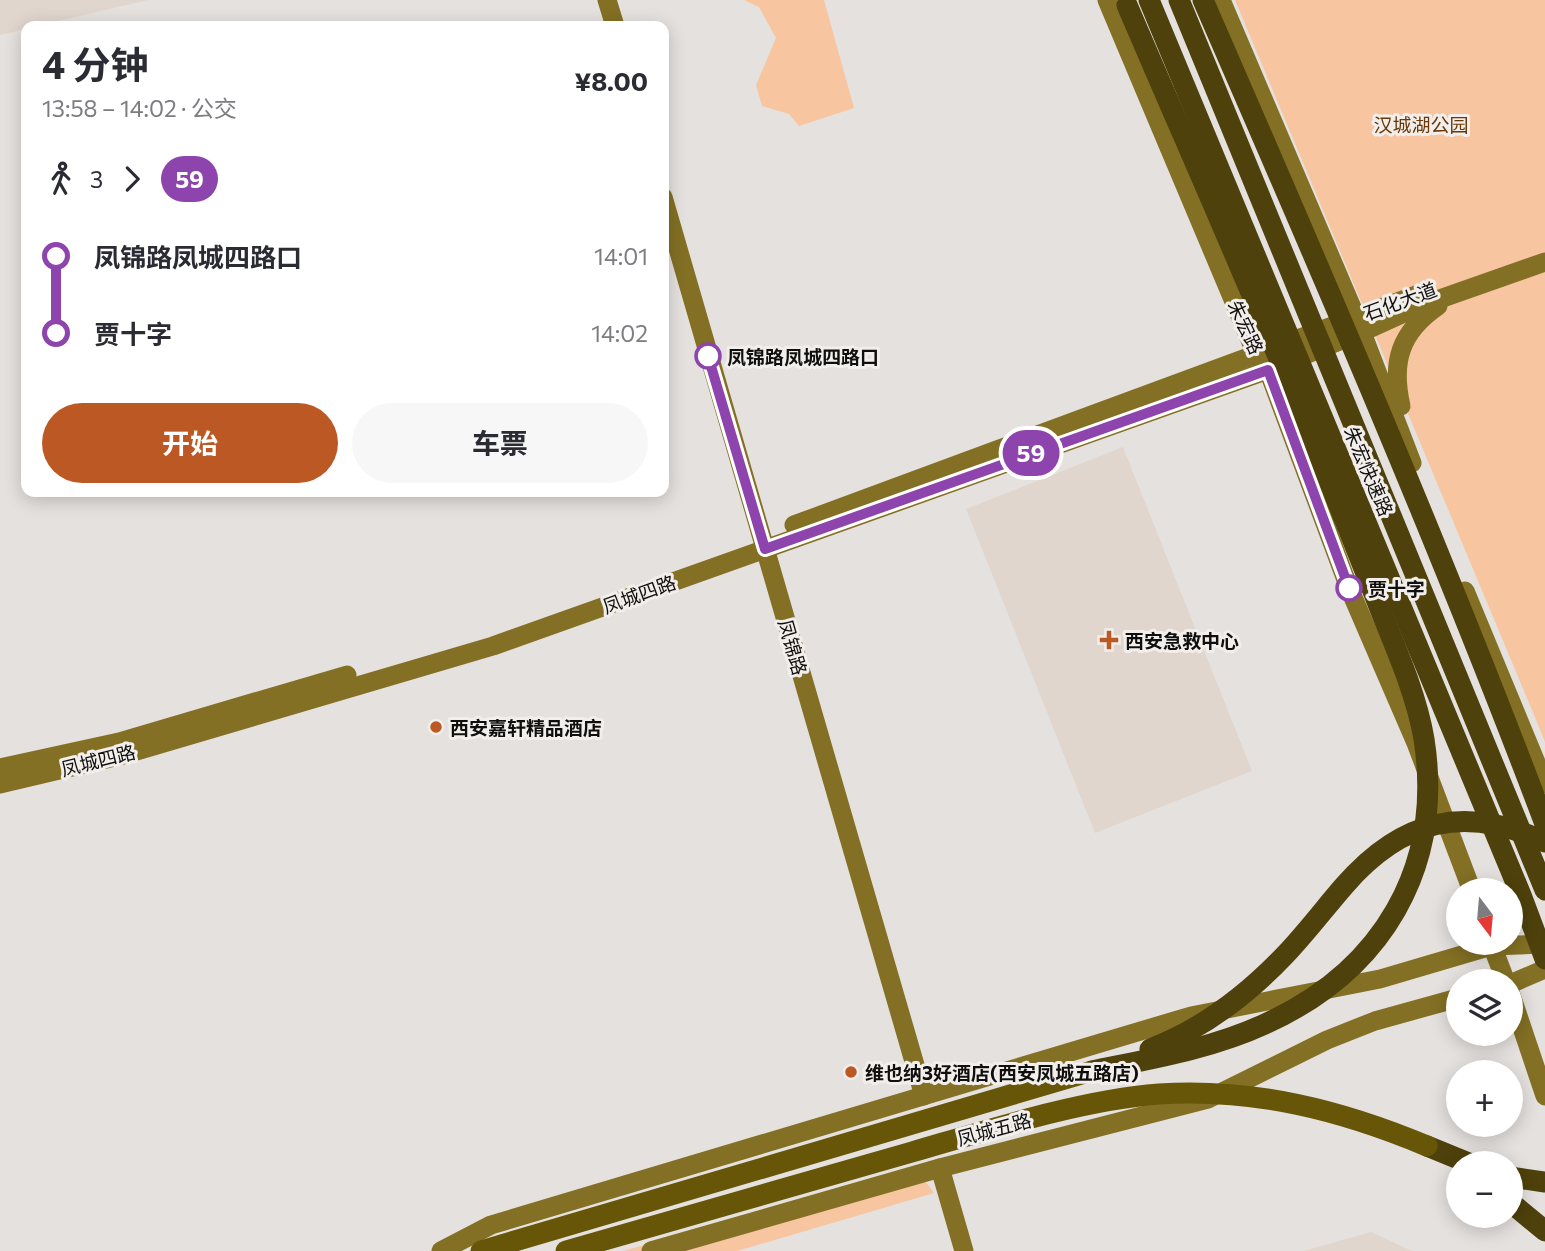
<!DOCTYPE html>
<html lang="zh">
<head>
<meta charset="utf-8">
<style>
  body { margin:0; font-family:Commissioner,"Noto Sans SC",sans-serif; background:#f7f7f7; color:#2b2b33; height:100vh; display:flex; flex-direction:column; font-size:26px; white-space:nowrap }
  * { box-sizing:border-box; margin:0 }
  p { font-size:23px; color:#7c7c81 }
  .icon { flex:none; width:38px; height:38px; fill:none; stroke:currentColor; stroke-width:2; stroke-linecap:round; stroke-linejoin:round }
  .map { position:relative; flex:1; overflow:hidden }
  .side { position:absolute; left:21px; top:21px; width:648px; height:476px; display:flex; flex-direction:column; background:#fff; border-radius:14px; box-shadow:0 4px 18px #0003 }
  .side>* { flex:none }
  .badge { padding:0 14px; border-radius:23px; font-size:24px; line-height:46px }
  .needle { width:46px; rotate:164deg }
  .tools { position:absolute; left:1446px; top:878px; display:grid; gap:14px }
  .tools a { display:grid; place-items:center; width:77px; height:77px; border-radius:50%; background:#fff; box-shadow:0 4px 18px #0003; font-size:35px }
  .map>.badge { position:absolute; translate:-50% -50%; box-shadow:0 0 0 4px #fff }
  .legs { display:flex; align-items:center; gap:10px; height:77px; padding:0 21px; font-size:23px }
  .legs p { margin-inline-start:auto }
  .overview { display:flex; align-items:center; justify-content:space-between; height:119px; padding:0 21px }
  h1 { font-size:38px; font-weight:700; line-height:52px }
  .primary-button { display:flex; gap:14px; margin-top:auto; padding:14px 21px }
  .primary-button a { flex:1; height:80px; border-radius:42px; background:#bc5824; color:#fff; font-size:28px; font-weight:700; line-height:80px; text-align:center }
  .primary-button a+a { background:#f7f7f7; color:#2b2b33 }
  ul { padding:0 21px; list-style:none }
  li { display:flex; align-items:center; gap:24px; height:77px; font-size:26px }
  li i { display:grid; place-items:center; width:10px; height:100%; margin:0 9px; background:currentColor }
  li i::after { content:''; width:18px; height:18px; margin:-9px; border:5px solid; border-radius:50%; background:#fff }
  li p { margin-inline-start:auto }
  li:first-child i { background:linear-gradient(#0000 50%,currentColor 0) }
  li:last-child i { background:linear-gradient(currentColor 50%,#0000 0) }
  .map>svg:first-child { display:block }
</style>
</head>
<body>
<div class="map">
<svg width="1545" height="1251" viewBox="0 0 1545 1251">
  <rect width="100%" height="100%" fill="#e5e1de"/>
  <!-- built -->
  <g fill="#e1d6ce">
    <polygon points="0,0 148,0 37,26 26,26 26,29 0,35"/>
    <polygon points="1123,447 1252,771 1095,833 966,509"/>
    <polygon points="1371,1232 1412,1251 1304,1251"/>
  </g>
  <!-- green -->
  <g fill="#f7c5a0">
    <polygon points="744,0 824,0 854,108 799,126 789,114 762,106 756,85 776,38 759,7"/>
    <polygon points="1235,0 1545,0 1545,742 1532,710"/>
    <path d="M904,1171C919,1172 926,1181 934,1193L737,1251H623Z"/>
  </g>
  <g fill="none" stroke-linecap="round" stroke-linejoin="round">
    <!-- secondary -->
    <g stroke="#837024" stroke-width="19">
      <polyline points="607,0 615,26"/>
      <polyline points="1107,0 1256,354 1268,370 1349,588 1416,743 1472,891"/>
      <polyline points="1221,0 1356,317 1412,463"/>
      <polyline points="663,197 924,1096"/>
      <path d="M1401,406C1391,362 1400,332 1438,306"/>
      <polyline points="794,525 1419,294"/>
      <polyline points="1465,591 1545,784"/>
      <polyline points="0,768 119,742 347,675"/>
      <polyline points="0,784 123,755 493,646 1268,370 1362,332 1417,307 1545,262"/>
      <polyline points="1491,943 1506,982"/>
      <polyline points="1510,984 1545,969"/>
      <polyline points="1510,992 1545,1096"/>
      <polyline points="940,1168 964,1251"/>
      <polyline points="441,1251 491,1225 1191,1016 1380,979 1492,946 1545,944"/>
      <polyline points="651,1251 940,1168 1208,1099 1327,1040 1375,1021 1458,998"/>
    </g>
    <!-- primary -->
    <polyline stroke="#675608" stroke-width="21" points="481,1251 1092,1071"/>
    <!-- highway -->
    <g stroke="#4e410b" stroke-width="21">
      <polyline points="1427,1146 1471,1164"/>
      <polyline points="1510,1177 1545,1182"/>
      <polyline points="1510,1202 1545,1231"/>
    </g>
    <!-- primary-bridge -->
    <path stroke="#675608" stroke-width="21" d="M566,1251C681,1218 797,1185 912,1152C988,1130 1081,1100 1159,1094C1254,1088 1341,1110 1427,1146"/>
    <!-- highway-bridge -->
    <g stroke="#4e410b" stroke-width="21">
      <polyline points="1149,0 1521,895 1545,959"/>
      <polyline points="1179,0 1545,890"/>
      <path d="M1203,0C1322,273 1440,546 1545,824"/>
      <path d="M1150,1049C1203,1029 1246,996 1285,955C1306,933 1324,909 1344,886C1402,819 1465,804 1545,842"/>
      <path d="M1092,1071C1150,1059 1211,1049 1265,1024C1382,971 1444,868 1424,739C1417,698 1400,658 1384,619C1366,574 1348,529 1330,483C1266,322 1195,164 1127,5"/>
    </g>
  </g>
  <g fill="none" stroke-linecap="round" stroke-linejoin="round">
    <defs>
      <polyline id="line-1" points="708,356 765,549 1268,370 1349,588"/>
    </defs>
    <!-- line-1 casing -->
    <use href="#line-1" stroke="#fff" stroke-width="16"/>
    <!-- line-1 -->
    <use href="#line-1" stroke="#8e44ad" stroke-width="10"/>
  </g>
  <!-- markers -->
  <g fill="#fff" stroke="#8e44ad" stroke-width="3.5">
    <circle cx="708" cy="356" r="12"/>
    <circle cx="1349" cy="588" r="12"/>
  </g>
  <g fill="#bc5824" stroke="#f2eeeb" stroke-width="2.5">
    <path d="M1105.5 629.5h7v7h7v7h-7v7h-7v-7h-7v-7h7z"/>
    <circle cx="436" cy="727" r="7"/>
    <circle cx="851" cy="1072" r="7"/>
  </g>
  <g text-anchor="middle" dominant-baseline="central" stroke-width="6" stroke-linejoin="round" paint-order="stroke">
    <!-- park labels -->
    <g font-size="19" fill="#683809" stroke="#f2eeeb">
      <text x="1421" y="124">汉城湖公园</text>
    </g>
    <!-- street labels -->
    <g font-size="19" fill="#100f0e" stroke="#f2eeeb">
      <text transform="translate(1400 301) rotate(-20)">石化大道</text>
      <text transform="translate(1246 327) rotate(65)">朱宏路</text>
      <text transform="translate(1369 471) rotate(67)">朱宏快速路</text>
      <text transform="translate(639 594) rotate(-20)">凤城四路</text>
      <text transform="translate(793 647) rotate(74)">凤锦路</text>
      <text transform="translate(98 760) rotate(-14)">凤城四路</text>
      <text transform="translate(994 1129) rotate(-15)">凤城五路</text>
    </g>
    <!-- stop labels -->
    <g font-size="19" font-weight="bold" fill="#100f0e" stroke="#f2eeeb" text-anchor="start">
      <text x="727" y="356">凤锦路凤城四路口</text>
      <text x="1368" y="588">贾十字</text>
    </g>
    <!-- poi labels -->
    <g font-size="19" font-weight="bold" fill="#100f0e" stroke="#f2eeeb" text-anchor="start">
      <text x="1125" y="640">西安急救中心</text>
      <text x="450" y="727">西安嘉轩精品酒店</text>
      <text x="865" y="1072">维也纳3好酒店(西安凤城五路店)</text>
    </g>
  </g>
</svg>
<div class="tools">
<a><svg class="needle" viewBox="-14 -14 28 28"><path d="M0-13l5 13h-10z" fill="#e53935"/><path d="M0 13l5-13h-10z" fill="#7c7c81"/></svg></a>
<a><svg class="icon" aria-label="layers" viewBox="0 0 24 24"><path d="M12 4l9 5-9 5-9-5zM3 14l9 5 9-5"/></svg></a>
<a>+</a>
<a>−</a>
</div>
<b class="badge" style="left:1031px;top:453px;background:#8e44ad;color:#fff">59</b>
<section class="side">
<div class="overview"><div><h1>4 分钟</h1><p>13:58 – 14:02 · 公交</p></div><b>¥8.00</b></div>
<div class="legs"><svg class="icon" aria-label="walk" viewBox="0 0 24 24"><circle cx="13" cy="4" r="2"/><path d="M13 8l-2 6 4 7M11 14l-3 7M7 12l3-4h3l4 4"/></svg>3<svg class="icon" aria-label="forward" viewBox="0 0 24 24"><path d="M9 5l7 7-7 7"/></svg><b class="badge" style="background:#8e44ad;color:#fff">59</b></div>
<ul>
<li><i style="color:#8e44ad"></i><b>凤锦路凤城四路口</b><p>14:01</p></li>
<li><i style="color:#8e44ad"></i><b>贾十字</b><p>14:02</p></li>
</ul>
<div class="primary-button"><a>开始</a><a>车票</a></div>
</section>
</div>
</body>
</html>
